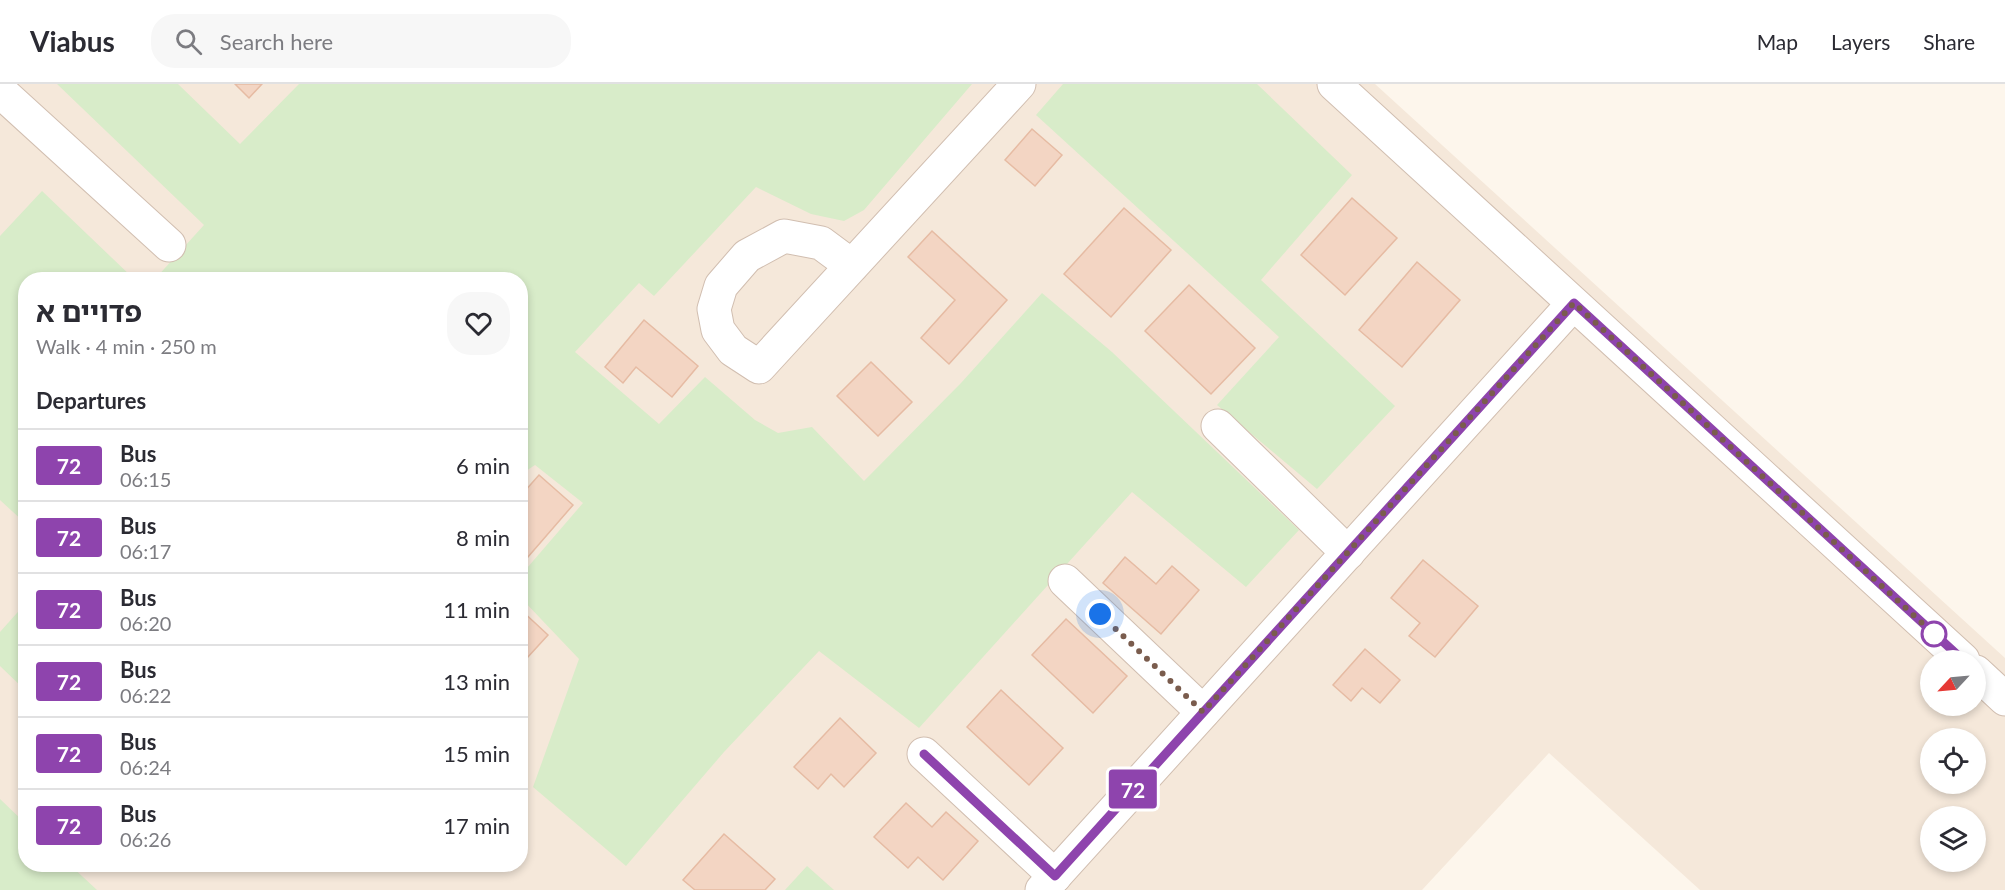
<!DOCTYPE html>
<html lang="en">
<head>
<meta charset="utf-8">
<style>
  body { margin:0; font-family:Lato,"Noto Sans Hebrew",sans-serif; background:#f7f7f7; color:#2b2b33; height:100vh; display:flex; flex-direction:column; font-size:22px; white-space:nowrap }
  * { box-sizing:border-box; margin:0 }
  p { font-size:20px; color:#7c7c81 }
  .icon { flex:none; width:33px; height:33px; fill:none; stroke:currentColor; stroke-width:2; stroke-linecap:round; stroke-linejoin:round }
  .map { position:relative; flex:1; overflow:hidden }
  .details { position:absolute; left:18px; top:188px; width:510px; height:600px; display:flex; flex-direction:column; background:#fff; border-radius:24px; box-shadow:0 3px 9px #0003 }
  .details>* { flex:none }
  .badge { padding:0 12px; border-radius:4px; font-size:21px; line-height:39px }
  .needle { width:39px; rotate:244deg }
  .buttons { position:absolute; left:1920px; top:566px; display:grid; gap:12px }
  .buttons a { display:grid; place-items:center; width:66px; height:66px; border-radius:50%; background:#fff; box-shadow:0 3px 9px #0003; font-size:30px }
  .you { position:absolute; width:30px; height:30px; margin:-15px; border:4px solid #fff; border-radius:50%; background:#1a73e8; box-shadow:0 0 0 9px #1a73e833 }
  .map>.badge { position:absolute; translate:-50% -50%; box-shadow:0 0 0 3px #fff }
  h2 { padding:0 18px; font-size:22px; line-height:54px }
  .round { display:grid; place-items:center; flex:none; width:63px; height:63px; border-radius:24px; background:#f7f7f7 }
  .overview { display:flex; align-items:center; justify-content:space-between; height:102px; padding:0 18px }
  h1 { font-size:28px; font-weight:700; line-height:45px }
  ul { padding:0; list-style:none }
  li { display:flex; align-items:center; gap:18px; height:72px; padding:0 18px; border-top:2px solid #e1e1e2 }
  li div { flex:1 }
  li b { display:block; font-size:22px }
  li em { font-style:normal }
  li .badge { min-width:66px; font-weight:700; text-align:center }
  header { display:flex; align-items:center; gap:36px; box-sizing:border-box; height:84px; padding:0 30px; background:#fff; border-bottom:2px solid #e1e1e2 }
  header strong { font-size:28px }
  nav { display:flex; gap:33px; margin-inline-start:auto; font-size:21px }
  .search { width:420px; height:54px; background:#f7f7f7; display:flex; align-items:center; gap:15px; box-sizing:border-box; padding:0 21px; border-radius:24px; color:#7c7c81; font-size:22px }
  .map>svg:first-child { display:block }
</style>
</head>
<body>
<header>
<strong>Viabus</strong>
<div class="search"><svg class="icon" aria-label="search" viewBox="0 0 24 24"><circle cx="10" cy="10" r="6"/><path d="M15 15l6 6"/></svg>Search here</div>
<nav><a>Map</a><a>Layers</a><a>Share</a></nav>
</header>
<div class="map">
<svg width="2005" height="806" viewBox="0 0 2005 806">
  <rect width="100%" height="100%" fill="#fdf6ec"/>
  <!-- residential -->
  <path fill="#f5e8da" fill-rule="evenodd" d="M0,0H1375L2005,574V806H1700L1549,669L1422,806H0ZM26,195H520V780H26ZM1930,576H1976V621H1930ZM1930,654H1976V699H1930ZM1930,732H1976V777H1930Z"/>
  <!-- green -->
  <g fill="#d8ecc9">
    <polygon points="57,0 178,0 240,60 299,0 972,0 864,126 844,137 811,130 756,103 654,212 639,199 575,268 659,340 705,293 755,336 778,349 812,343 864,397 961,299 1042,209 1112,268 1299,446 1246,503 1132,408 919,644 819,567 724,668 626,782 533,703 579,575 521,514 521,491 583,419 535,381 523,389 521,387 520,195 155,195 204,141"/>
    <polygon points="1063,0 1257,0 1352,91 1261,196 1395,322 1317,405 1217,321 1279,253 1036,31"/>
    <polygon points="42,107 134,195 26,195 25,439 0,416 0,152"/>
    <polygon points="25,520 25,606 0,582 0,548"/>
    <polygon points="0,715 25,739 26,780 69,780 97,806 0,806"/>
    <polygon points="807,782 834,806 785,806"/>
  </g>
  <!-- building -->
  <g fill="#f3d5c3" stroke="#e6bba3" stroke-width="1.5">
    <polygon points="235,0 262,0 249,14"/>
    <polygon points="1032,45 1062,71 1035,102 1005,76"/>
    <polygon points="1352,114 1397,154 1345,211 1301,171"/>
    <polygon points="1124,124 1171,166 1111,233 1064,190"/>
    <polygon points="932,147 1007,216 949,280 921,254 955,216 908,173"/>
    <polygon points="1417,178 1460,216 1402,283 1359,246"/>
    <polygon points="1189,201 1255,264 1211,310 1145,247"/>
    <polygon points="644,236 698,282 672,313 636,283 623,299 605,283"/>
    <polygon points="871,278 912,318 878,352 837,312"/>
    <polygon points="539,391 573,421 521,481 520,405 524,408"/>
    <polygon points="1125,473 1156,500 1172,482 1199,506 1161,550 1103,499"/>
    <polygon points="1423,476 1478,522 1435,573 1409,552 1420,539 1391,514"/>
    <polygon points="520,525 548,551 527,574 520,569"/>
    <polygon points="1066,535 1127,592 1093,629 1032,571"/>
    <polygon points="1365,565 1400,596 1380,619 1362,604 1351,617 1333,601"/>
    <polygon points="1001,606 1063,664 1029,701 967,643"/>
    <polygon points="840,634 876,669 844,703 831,690 818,705 794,683"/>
    <polygon points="906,719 932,743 946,728 978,757 943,796 918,773 908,784 874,753"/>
    <polygon points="724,750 775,795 765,806 695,806 683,796"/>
  </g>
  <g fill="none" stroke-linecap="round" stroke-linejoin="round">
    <defs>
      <g id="minor">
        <polyline points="1334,0 1963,576"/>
        <polyline points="0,7 169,161"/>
        <polyline points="852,182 821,159 784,152 747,172 721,202 714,225 718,246 733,266 759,283 1019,0"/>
        <polyline points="1218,342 1348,469"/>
        <polyline points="1065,497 1203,628"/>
        <polyline points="1976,588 2005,615"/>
        <polyline points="924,670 1055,792"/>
        <polyline points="1042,806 1573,220"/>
      </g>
    </defs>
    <!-- minor casing -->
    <use href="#minor" stroke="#d1beb0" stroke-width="35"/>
    <!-- minor -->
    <use href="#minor" stroke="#fff" stroke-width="33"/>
  </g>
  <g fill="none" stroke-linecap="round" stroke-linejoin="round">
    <defs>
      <polyline id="line" points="924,670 1055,792 1574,219 1963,576"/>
    </defs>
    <!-- line casing -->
    <use href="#line" stroke="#fff" stroke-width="14"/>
    <!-- line -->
    <use href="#line" stroke="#8e44ad" stroke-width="9"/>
    <!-- walk -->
    <polyline stroke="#7a5c4d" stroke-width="6" stroke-dasharray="0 10.8" points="1100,530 1203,628 1574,219 1934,550"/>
  </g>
  <!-- markers -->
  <circle fill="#fff" stroke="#8e44ad" stroke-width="3" cx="1934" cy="550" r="12"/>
</svg>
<div class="buttons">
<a><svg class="needle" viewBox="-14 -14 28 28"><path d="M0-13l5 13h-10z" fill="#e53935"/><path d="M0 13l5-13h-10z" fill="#7c7c81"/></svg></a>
<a><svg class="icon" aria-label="locate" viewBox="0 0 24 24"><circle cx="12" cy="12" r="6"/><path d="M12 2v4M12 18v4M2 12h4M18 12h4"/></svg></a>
<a><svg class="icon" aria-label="layers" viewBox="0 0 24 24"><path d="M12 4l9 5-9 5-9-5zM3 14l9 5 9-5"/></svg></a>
</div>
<div class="you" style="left:1100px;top:530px"></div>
<b class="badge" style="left:1133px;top:705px;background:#8e44ad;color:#fff">72</b>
<section class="details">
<div class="overview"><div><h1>פדויים א</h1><p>Walk · 4 min · 250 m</p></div><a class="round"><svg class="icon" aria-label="heart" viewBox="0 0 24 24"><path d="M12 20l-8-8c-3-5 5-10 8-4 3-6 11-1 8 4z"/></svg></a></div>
<h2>Departures</h2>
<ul>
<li><span class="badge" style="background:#8e44ad;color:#fff">72</span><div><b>Bus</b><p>06:15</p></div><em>6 min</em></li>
<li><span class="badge" style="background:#8e44ad;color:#fff">72</span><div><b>Bus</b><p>06:17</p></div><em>8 min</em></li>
<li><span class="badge" style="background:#8e44ad;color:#fff">72</span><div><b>Bus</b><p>06:20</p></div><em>11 min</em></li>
<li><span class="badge" style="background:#8e44ad;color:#fff">72</span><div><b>Bus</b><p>06:22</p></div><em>13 min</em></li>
<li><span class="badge" style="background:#8e44ad;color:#fff">72</span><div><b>Bus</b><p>06:24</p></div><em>15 min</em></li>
<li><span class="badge" style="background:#8e44ad;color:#fff">72</span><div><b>Bus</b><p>06:26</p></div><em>17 min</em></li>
</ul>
</section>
</div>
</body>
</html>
